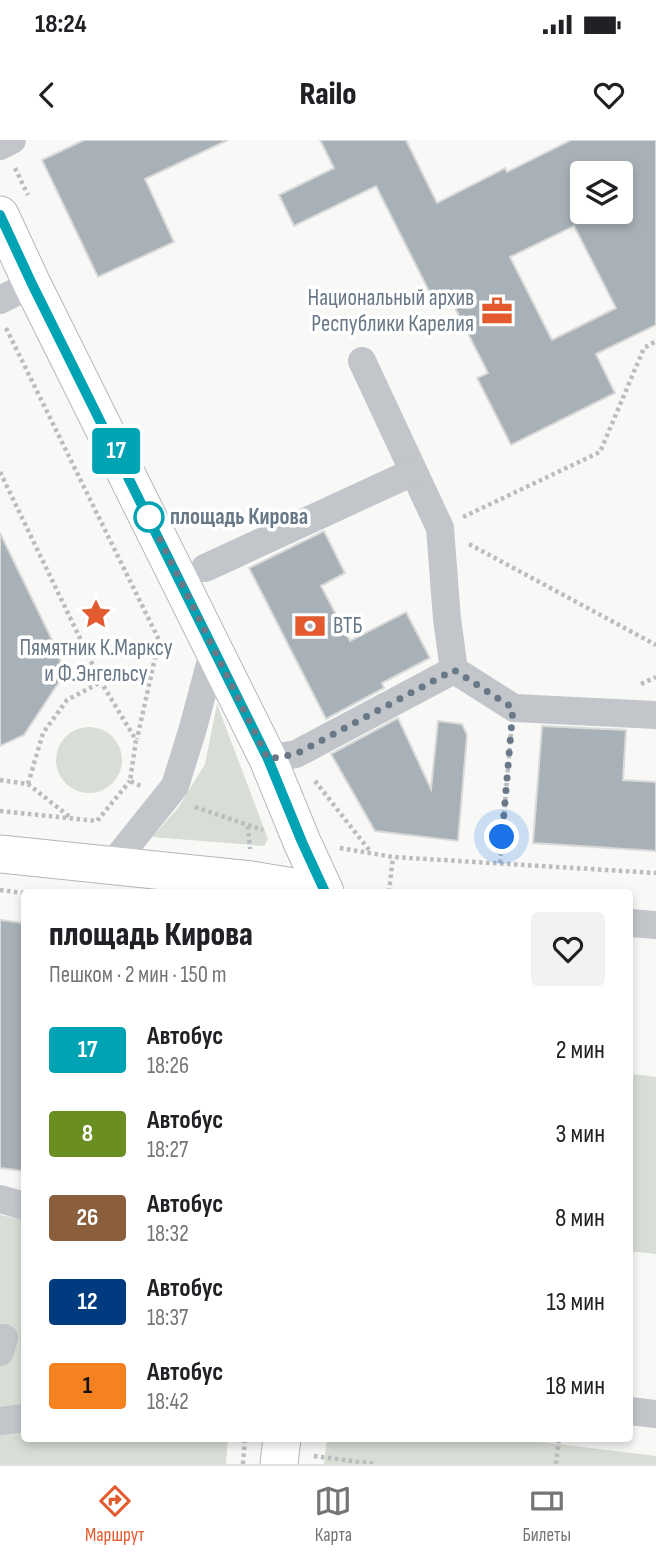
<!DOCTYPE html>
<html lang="ru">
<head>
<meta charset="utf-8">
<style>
  body { margin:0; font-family:"Sofia Sans Condensed",sans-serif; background:#f2f2f2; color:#202124; height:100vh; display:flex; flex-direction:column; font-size:26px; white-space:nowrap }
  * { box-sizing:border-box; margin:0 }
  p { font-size:23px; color:#757577 }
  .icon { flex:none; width:38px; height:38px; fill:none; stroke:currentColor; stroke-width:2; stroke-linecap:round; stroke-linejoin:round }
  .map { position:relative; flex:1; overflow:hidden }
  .panel { position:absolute; left:21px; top:749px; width:612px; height:553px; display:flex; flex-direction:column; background:#fff; border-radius:7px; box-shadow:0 4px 10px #0003 }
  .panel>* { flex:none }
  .badge { padding:0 14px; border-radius:5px; font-size:24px; line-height:46px }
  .controls { position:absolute; left:570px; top:21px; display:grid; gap:14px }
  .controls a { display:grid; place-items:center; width:63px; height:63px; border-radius:7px; background:#fff; box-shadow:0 4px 10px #0003; font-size:35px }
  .you { position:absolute; width:35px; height:35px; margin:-18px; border:5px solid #fff; border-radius:50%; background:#1a73e8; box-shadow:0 0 0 10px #1a73e833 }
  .map>.badge { position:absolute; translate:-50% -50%; box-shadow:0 0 0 4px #fff }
  .round { display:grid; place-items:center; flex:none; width:74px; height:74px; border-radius:7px; background:#f2f2f2 }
  .overview { display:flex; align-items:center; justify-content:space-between; height:119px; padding:0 28px }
  h1 { font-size:33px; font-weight:800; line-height:52px }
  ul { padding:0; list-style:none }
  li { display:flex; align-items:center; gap:21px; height:84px; padding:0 28px }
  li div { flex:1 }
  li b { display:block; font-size:26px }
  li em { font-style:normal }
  li .badge { min-width:77px; font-weight:700; text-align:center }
  .status { display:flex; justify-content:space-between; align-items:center; height:49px; padding:0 35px; background:#fff; direction:ltr }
  .status svg { height:19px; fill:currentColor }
  header { display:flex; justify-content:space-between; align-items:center; height:91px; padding:0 28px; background:#fff; font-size:32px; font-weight:800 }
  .menu { display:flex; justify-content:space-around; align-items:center; height:98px; border-top:2px solid #e0e0e0; background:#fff; font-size:19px; color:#757577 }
  .menu a { display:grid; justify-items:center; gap:4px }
  .menu .on { color:#e25a2d }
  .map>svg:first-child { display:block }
</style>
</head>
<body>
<div class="status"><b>18:24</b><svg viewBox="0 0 49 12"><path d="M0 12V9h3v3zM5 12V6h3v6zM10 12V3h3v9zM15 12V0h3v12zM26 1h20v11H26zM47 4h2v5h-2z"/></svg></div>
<header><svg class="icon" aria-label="back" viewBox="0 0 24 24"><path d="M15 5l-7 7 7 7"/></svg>Railo<svg class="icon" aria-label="heart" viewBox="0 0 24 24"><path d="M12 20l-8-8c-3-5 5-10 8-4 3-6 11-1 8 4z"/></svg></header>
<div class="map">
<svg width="656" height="1324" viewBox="0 0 656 1324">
  <rect width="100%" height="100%" fill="#f8f8f6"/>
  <!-- green -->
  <g fill="#d8ddd5">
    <polygon points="217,564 268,699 264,706 152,697 178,668 205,624"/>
    <circle cx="89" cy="620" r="33"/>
    <polygon points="634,934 656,937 656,1114 630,1111 630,968"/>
    <polygon points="0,1075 24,1080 24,1298 228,1299 226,1324 0,1324"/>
    <polygon points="327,1299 507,1298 656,1316 656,1324 324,1324"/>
  </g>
  <!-- building -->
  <g fill="#a8b1b7" stroke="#dadad8" stroke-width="2" fill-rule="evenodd">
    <polygon points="84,0 228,0 145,39 174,102 98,137 42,20"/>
    <path d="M320,0H406L437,63L505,28L507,32L571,0H656V185L596,214L615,253L511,305L477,238L488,233L446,150L432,157L376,46L294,86L279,55L334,28ZM583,33H621V72H583ZM574,86L616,168L552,200L510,117Z"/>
    <polygon points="324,391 345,433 321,446 350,501 406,472 430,518 382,543 384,548 326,579 249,428"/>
    <polygon points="0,393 59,514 63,536 24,595 0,606"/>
    <polygon points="398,578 431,649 438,581 462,584 467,595 458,701 375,691 331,614"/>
    <polygon points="542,586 626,590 623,640 656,642 656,711 533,703"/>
    <polygon points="0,780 24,783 24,1031 0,1028"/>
  </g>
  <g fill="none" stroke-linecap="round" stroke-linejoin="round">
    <defs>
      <g id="major">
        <polyline points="0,75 32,144 268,619 302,702 325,752"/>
        <polyline points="0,714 251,740 324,752"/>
        <polyline points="279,1324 282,1298"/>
      </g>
    </defs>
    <!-- major casing -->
    <use href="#major" stroke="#b3b8bc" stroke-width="39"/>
    <!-- path -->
    <g stroke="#babdc0" stroke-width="4.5" stroke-dasharray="3.5 3.5" stroke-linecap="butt">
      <polyline points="15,28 28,55"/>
      <polyline points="6,188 159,500 137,599"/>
      <polyline points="0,332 101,542 136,600 130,641 141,646"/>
      <polyline points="463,377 600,312 644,208 656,201"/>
      <polyline points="469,404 656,505"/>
      <polyline points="641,544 656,537"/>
      <polyline points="0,640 28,644 71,678"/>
      <polyline points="315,641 370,711"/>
      <polyline points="28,644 43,593 67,560 101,542"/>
      <polyline points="195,667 263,690"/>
      <polyline points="0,671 97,681 130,641"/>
      <polyline points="248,686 250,709"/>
      <polyline points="340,708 393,717 656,733"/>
      <polyline points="500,723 511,593"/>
      <polyline points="0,750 24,753"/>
      <polyline points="389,752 393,717"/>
      <polyline points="314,1316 375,1324"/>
      <polyline points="243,1324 245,1298"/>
      <polyline points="556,1324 559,1298"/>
    </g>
    <!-- minor -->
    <g stroke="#c2c6ca" stroke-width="28">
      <polyline points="0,6 12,0"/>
      <polyline points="0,160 32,144"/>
      <polyline points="362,221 440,388 447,479 454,530 514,568 656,575"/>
      <polyline points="205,428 413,332"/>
      <polyline points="268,619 296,614 454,530"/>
      <polyline points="111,726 175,646 193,588 214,509"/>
      <polyline points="630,783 656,785"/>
      <polyline points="0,1059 24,1066"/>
      <polyline points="0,1212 4,1198"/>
      <polyline points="630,1271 656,1274"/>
      <polyline points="0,1281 24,1278"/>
    </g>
    <!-- major -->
    <use href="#major" stroke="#fff" stroke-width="37"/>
  </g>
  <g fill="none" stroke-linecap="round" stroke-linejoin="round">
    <defs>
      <polyline id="line" points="0,75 32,144 268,619 302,702 325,752"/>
    </defs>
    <!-- line casing -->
    <use href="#line" stroke="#fff" stroke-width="16"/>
    <!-- line -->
    <use href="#line" stroke="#00a3b4" stroke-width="10"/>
    <!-- walk -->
    <polyline stroke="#687887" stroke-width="7" stroke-dasharray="0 12.6" points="149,377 268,619 296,614 454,530 513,568 502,697"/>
  </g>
  <!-- icons -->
  <defs>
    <symbol id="office-bare" viewBox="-9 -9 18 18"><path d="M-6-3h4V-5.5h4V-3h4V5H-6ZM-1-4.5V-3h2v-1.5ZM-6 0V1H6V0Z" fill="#e25a2d" stroke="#fff" stroke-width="2.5" paint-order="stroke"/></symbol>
    <symbol id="sight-bare" viewBox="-9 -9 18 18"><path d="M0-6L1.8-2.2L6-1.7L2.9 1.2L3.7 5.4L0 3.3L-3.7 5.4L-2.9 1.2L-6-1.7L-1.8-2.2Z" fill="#e25a2d" stroke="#fff" stroke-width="2.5" paint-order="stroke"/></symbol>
    <symbol id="bank-bare" viewBox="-9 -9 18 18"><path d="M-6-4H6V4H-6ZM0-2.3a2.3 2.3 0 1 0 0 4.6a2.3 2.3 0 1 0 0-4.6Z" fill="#e25a2d" stroke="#fff" stroke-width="2.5" paint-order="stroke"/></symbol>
  </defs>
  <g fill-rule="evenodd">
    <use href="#office-bare" x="475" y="149" width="44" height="44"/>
    <use href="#sight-bare" x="74" y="452" width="44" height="44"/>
    <use href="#bank-bare" x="288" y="464" width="44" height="44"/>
  </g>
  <!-- markers -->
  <circle fill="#fff" stroke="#00a3b4" stroke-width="3.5" cx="149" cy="377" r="14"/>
  <g text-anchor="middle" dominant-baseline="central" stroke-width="7" stroke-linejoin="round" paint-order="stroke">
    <!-- poi labels -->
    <g font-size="23" fill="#687887" stroke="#fff" text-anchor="end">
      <text x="474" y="158">Национальный архив<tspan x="474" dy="26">Республики Карелия</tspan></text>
      <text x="333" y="486" text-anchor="start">ВТБ</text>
      <text x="96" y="508" text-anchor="middle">Пямятник К.Марксу<tspan x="96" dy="26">и Ф.Энгельсу</tspan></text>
    </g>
    <!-- stop labels -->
    <g font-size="23" font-weight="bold" fill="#687887" stroke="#fff" text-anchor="start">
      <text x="170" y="377">площадь Кирова</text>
    </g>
  </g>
</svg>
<div class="controls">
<a><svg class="icon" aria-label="layers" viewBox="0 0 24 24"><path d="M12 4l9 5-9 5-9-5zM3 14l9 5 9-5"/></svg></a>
</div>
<div class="you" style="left:502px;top:697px"></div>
<b class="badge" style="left:116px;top:311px;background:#00a3b4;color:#fff">17</b>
<section class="panel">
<div class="overview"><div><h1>площадь Кирова</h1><p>Пешком · 2 мин · 150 m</p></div><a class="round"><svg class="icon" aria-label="heart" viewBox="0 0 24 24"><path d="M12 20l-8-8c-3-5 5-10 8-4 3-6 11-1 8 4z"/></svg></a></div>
<ul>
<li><span class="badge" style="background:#00a3b4;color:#fff">17</span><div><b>Автобус</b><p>18:26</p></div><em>2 мин</em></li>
<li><span class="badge" style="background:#6b8e23;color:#fff">8</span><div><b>Автобус</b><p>18:27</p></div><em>3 мин</em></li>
<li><span class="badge" style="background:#8b5e3c;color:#fff">26</span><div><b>Автобус</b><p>18:32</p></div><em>8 мин</em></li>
<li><span class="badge" style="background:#003b80;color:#fff">12</span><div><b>Автобус</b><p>18:37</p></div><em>13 мин</em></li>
<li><span class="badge" style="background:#f58220;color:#111">1</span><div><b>Автобус</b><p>18:42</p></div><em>18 мин</em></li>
</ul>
</section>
</div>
<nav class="menu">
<a class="on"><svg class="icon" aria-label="directions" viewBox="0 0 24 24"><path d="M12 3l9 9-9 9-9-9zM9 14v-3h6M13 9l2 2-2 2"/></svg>Маршрут</a>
<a><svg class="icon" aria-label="map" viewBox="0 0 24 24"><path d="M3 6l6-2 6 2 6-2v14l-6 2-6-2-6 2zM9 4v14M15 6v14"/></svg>Карта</a>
<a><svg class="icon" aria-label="tickets" viewBox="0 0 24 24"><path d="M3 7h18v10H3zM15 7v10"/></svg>Билеты</a>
</nav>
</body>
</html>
